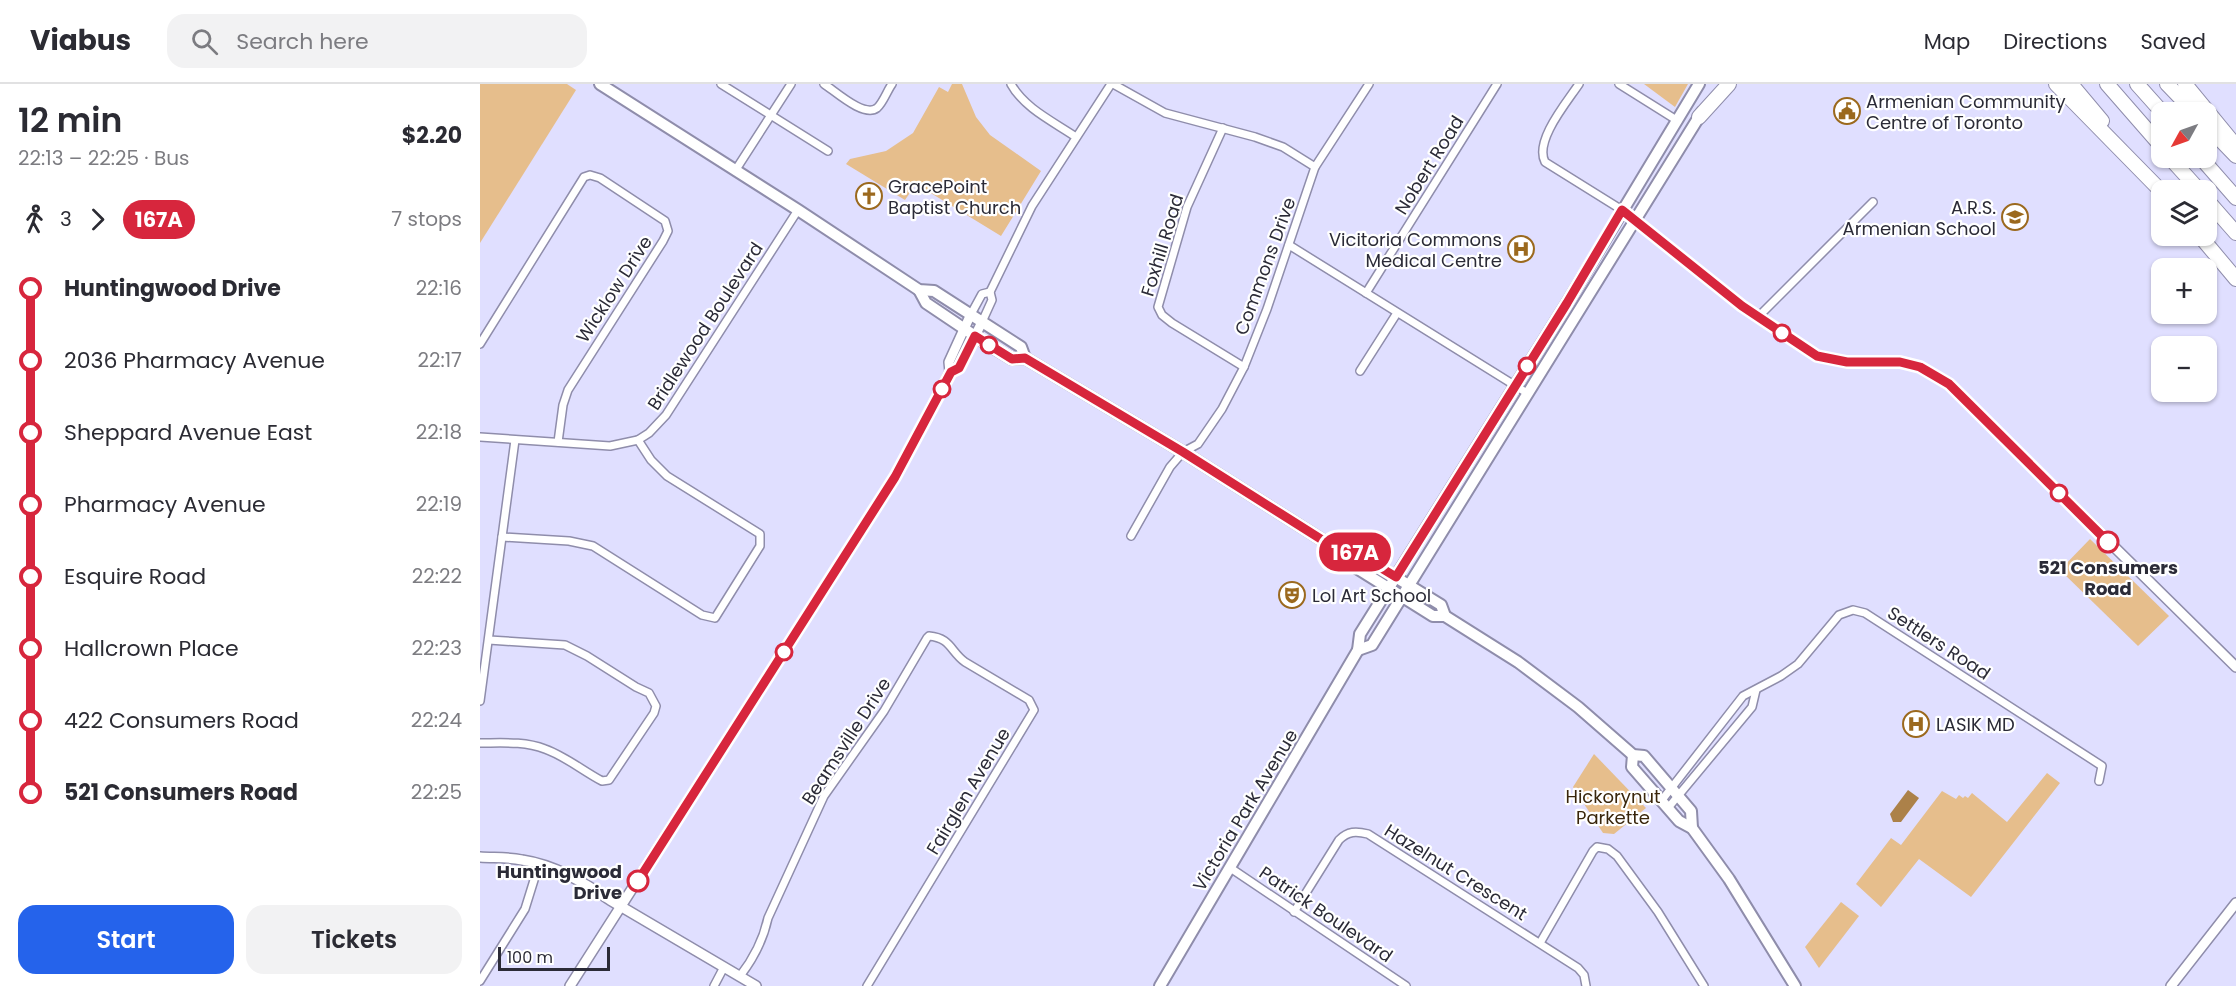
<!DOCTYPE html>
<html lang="en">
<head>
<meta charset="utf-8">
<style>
  body { margin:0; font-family:Poppins,sans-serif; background:#f2f2f3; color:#2b2b33; height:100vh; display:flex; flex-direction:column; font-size:22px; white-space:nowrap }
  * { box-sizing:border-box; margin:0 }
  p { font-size:20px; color:#7c7c81 }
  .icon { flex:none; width:33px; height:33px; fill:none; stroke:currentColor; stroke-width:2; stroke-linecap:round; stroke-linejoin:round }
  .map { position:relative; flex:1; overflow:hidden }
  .panel { display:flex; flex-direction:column; background:#fff; width:480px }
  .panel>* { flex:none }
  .badge { padding:0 12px; border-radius:20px; font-size:21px; line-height:39px }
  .needle { width:39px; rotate:230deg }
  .tools { position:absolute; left:1671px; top:18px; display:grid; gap:12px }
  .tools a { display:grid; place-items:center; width:66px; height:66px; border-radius:12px; background:#fff; box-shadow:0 2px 4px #0004; font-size:30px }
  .scale { position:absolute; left:18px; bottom:15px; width:112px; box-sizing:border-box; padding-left:6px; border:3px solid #2b2b37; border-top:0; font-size:16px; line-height:21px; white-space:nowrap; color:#2b2b37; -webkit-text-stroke:4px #fff; paint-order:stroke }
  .map>.badge { position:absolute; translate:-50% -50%; box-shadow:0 0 0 3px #fff }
  .legs { display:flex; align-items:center; gap:9px; height:66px; padding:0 18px; font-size:20px }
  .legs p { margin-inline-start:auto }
  .overview { display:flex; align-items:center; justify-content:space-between; height:102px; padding:0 18px }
  h1 { font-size:33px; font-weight:600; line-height:45px }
  .primary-button { display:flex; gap:12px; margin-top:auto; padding:12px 18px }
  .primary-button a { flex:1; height:69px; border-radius:18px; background:#2563eb; color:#fff; font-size:24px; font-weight:600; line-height:69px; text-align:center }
  .primary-button a+a { background:#f2f2f3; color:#2b2b33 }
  ul { padding:0 18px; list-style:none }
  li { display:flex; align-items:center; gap:21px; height:72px; font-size:22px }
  li i { display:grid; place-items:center; width:9px; height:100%; margin:0 8px; background:currentColor }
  li i::after { content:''; width:15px; height:15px; margin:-8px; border:4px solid; border-radius:50%; background:#fff }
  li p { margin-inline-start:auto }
  li:first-child i { background:linear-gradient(#0000 50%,currentColor 0) }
  li:last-child i { background:linear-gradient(currentColor 50%,#0000 0) }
  header { display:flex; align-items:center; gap:36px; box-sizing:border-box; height:84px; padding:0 30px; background:#fff; border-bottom:2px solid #e1e1e2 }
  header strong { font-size:28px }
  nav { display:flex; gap:33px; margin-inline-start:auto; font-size:21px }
  .search { width:420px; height:54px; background:#f2f2f3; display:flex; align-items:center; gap:15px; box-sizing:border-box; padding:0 21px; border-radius:18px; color:#7c7c81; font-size:22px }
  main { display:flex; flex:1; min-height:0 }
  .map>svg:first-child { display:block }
</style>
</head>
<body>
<header>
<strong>Viabus</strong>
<div class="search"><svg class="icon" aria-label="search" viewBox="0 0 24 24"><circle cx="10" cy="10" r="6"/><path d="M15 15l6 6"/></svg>Search here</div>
<nav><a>Map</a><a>Directions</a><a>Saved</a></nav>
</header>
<main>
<section class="panel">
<div class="overview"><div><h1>12 min</h1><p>22:13 – 22:25 · Bus</p></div><b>$2.20</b></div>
<div class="legs"><svg class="icon" aria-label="walk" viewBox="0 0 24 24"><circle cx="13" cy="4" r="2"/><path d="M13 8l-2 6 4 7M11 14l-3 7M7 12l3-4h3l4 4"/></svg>3<svg class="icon" aria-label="forward" viewBox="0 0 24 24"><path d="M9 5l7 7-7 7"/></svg><b class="badge" style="background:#d7263d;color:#fff">167A</b><p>7 stops</p></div>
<ul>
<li><i style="color:#d7263d"></i><b>Huntingwood Drive</b><p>22:16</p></li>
<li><i style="color:#d7263d"></i><span>2036 Pharmacy Avenue</span><p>22:17</p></li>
<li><i style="color:#d7263d"></i><span>Sheppard Avenue East</span><p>22:18</p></li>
<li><i style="color:#d7263d"></i><span>Pharmacy Avenue</span><p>22:19</p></li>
<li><i style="color:#d7263d"></i><span>Esquire Road</span><p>22:22</p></li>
<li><i style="color:#d7263d"></i><span>Hallcrown Place</span><p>22:23</p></li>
<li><i style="color:#d7263d"></i><span>422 Consumers Road</span><p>22:24</p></li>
<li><i style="color:#d7263d"></i><b>521 Consumers Road</b><p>22:25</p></li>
</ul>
<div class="primary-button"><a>Start</a><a>Tickets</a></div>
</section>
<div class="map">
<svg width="1756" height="902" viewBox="0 0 1756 902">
  <rect width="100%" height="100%" fill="#e0dfff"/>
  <!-- green -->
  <g fill="#e6be8c">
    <polygon points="0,0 87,0 96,6 0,159"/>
    <polygon points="472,0 482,0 496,33 510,51 561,87 521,152 436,100 425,116 366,80 370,75 406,67 433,49 459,3 468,8"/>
    <polygon points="1164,0 1208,0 1195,23"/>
    <polygon points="1610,455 1689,532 1658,562 1580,486"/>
    <polygon points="1114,670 1166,724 1134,750 1123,749 1093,703"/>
    <polygon points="1567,689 1580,699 1491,813 1439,775 1401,823 1376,800 1411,754 1421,761 1462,707 1476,715 1479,711 1483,714 1485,712 1488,714 1492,709 1527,738"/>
    <polygon points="1361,818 1379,832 1339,884 1325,863"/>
  </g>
  <!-- water -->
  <polygon fill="#ac8149" points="1428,706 1439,714 1421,738 1413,738 1410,730"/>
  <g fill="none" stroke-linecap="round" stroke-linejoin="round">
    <defs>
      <g id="minor">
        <polyline points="241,0 348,67"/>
        <path d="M344,0C355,7 384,34 397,24C403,19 407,7 412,0"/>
        <path d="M531,0C544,24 574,38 596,53"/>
        <polyline points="633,0 685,29 775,53 803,63 835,83"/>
        <path d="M1099,0C1087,18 1054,57 1065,78L1142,126"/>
        <polyline points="1139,0 1198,37"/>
        <polyline points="743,44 707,123 678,223 682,231 692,239 764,283"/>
        <polyline points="255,87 311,0"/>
        <polyline points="809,161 1047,309"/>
        <polyline points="886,209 1017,0"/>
        <polyline points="490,232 502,210 510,208"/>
        <polyline points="1278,233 1393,118"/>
        <polyline points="502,238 512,216 510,208 552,122 631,0"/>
        <polyline points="0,260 104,93 110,91 120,94 185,137 188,147 183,157 88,306 83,321 78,358"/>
        <polyline points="880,287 917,229"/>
        <polyline points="0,353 130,362 158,356 169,349 186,331 318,126"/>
        <polyline points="651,452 690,383 703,368 718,360 742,325 764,283 787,225 835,83 889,0"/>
        <polyline points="22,453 89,457 113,462 222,531 235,534 280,462 280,450 187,392 171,376 158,356"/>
        <polyline points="0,617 35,356"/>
        <path d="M0,659C21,659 44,657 65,665C85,672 103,687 122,697L129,696L174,629L176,622L169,609L156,603L107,572L85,561L9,556"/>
        <polyline points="1182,716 1263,612 1301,592 1318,580 1359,531 1373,526 1385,529 1622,682 1619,697"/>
        <polyline points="1188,724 1272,623 1276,606"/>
        <polyline points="749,783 926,902"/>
        <path d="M814,828L859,756C868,747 876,747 888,750L1098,884L1104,891L1106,902"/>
        <polyline points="1060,859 1113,767 1117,763 1128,765 1137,772 1178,828 1224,902"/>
        <path d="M260,892C274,874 283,857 288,834L344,712L404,627L447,554L449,552C471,554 470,567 485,578L549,616L554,626L387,902"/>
        <polyline points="0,897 45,825 59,780"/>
        <polyline points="234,902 244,883"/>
      </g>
      <g id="tertiary">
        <polyline points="1142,126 1262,222 1337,272 1367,278 1420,278 1440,283 1469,300 1756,583"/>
        <polyline points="470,288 469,278 490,232"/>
        <path d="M0,773C14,774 28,773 42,776C75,781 103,798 130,816L276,902"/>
        <polyline points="90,902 415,393 470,288 479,284 502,238"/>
        <polyline points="1691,902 1756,819"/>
      </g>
      <g id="secondary">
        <polyline points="120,0 318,126 439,206 454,207 541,263 545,274"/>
        <polyline points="439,206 446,219 504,258 532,275 545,274 703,368 855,464 859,473 953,532 965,532 1038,578 1098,623 1153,671 1164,672 1211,727 1212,744"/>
        <polyline points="855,464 865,462 961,521 965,532"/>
        <polyline points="878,566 892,561 1222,28"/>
        <polyline points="1153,671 1152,683 1199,737 1212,744 1249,795 1315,902"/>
        <polyline points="680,902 878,566 880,550 1087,219 1219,0"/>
      </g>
      <g id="motorway">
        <polyline points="1576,0 1682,108"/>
        <polyline points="1591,0 1622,37"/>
        <polyline points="1627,0 1682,63"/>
        <polyline points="1657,0 1682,28"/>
        <polyline points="1687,0 1714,28"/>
        <polyline points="1705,0 1756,62"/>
        <polyline points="1219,33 1249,0"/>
        <polyline points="1726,41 1756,72"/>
        <polyline points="1690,74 1719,106"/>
        <polyline points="1721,74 1756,114"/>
        <polyline points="1726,115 1756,149"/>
        <polyline points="1720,152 1756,195"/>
      </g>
    </defs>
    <!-- minor casing -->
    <use href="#minor" stroke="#8f8dab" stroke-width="10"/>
    <!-- tertiary casing -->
    <use href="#tertiary" stroke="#8f8dab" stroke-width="12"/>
    <!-- secondary casing -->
    <use href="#secondary" stroke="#8f8dab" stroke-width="14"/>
    <!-- motorway casing -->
    <use href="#motorway" stroke="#8f8dab" stroke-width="16"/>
    <!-- minor -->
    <use href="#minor" stroke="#fff" stroke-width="7"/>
    <!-- tertiary -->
    <use href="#tertiary" stroke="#fff" stroke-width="9"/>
    <!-- secondary -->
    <use href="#secondary" stroke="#fff" stroke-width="10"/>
    <!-- motorway -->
    <use href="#motorway" stroke="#fff" stroke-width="14"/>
  </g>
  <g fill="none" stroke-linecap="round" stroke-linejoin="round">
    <defs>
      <polyline id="line-1" points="158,797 415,393 471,288 479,284 495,252 532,275 545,274 703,368 855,464 865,462 916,493 1087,219 1142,126 1262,222 1337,272 1367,278 1420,278 1440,283 1469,300 1628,458"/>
    </defs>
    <!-- line-1 casing -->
    <use href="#line-1" stroke="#fff" stroke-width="14"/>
    <!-- line-1 -->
    <use href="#line-1" stroke="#d7263d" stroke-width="9"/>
  </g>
  <!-- icons -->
  <defs>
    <symbol id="civic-ring" viewBox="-11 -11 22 22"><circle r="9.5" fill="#fff" stroke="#9b691e" stroke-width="1.5"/><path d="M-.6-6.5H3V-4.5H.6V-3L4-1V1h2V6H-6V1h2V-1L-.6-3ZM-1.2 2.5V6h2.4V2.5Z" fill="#9b691e"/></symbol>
    <symbol id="church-ring" viewBox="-11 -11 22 22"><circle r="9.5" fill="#fff" stroke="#9b691e" stroke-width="1.5"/><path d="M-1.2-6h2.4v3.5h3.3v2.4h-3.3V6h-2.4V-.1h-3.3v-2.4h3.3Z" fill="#9b691e"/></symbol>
    <symbol id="school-ring" viewBox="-11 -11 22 22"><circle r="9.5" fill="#fff" stroke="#9b691e" stroke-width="1.5"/><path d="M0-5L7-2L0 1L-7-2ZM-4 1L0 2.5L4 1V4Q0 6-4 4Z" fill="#9b691e"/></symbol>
    <symbol id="hospital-ring" viewBox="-11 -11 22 22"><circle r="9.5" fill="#fff" stroke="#9b691e" stroke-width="1.5"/><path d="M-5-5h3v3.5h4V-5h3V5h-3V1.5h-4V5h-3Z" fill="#9b691e"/></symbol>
    <symbol id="theatre-ring" viewBox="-11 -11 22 22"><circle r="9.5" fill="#fff" stroke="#9b691e" stroke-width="1.5"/><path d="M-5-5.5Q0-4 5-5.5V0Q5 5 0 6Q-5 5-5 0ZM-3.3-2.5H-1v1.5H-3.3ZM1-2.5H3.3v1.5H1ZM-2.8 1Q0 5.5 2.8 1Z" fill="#9b691e"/></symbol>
  </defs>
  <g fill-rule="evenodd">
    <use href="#civic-ring" x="1352" y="12" width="30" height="30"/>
    <use href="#church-ring" x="374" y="97" width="30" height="30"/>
    <use href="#school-ring" x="1520" y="118" width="30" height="30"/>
    <use href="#hospital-ring" x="1026" y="150" width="30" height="30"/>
    <use href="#theatre-ring" x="797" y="496" width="30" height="30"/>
    <use href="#hospital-ring" x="1421" y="625" width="30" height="30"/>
  </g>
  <!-- markers -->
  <g fill="#fff" stroke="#d7263d" stroke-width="3">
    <circle cx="1302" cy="249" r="8"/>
    <circle cx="509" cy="261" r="8"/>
    <circle cx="1047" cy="282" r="8"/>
    <circle cx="462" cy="305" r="8"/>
    <circle cx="1579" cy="409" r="8"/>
    <circle cx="1628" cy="458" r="10"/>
    <circle cx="304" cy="568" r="8"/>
    <circle cx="158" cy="797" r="10"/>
  </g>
  <g text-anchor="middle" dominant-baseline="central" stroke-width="4.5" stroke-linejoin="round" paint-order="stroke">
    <!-- poi labels -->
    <g font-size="18" fill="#2b2b37" stroke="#fff" text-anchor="start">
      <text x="1386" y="17">Armenian Community<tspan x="1386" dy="21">Centre of Toronto</tspan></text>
      <text x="408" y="102">GracePoint<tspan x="408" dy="21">Baptist Church</tspan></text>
      <text x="1516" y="123" text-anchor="end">A.R.S.<tspan x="1516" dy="21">Armenian School</tspan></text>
      <text x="1022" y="155" text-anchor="end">Vicitoria Commons<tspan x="1022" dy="21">Medical Centre</tspan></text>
      <text x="832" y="511">Lol Art School</text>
      <text x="1456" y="640">LASIK MD</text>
    </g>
    <!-- street labels -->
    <g font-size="18" fill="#2b2b37" stroke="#fff">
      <text transform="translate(949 81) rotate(-58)">Nobert Road</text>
      <text transform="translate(682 161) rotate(-73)">Foxhill Road</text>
      <text transform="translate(785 182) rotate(-70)">Commons Drive</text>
      <text transform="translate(134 205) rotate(-57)">Wicklow Drive</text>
      <text transform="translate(225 242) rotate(-57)">Bridlewood Boulevard</text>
      <text transform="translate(1459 559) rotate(33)">Settlers Road</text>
      <text transform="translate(366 657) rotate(-57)">Beamsville Drive</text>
      <text transform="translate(488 707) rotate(-59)">Fairglen Avenue</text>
      <text transform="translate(765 726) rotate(-59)">Victoria Park Avenue</text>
      <text transform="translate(976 788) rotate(32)">Hazelnut Crescent</text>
      <text transform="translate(846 830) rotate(34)">Patrick Boulevard</text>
    </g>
    <!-- stop labels -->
    <g font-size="18" font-weight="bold" fill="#2b2b37" stroke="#fff">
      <text x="1628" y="483">521 Consumers<tspan x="1628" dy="21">Road</tspan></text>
      <text x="142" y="787" text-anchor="end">Huntingwood<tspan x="142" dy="21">Drive</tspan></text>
    </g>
    <!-- park labels -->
    <g font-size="18" fill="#39260c" stroke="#fff">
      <text x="1133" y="712">Hickorynut<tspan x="1133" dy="21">Parkette</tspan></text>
    </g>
  </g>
</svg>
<div class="tools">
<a><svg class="needle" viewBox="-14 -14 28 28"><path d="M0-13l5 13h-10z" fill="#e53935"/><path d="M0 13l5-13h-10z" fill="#7c7c81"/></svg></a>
<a><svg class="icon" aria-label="layers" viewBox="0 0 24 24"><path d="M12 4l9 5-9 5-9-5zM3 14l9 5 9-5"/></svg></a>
<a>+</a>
<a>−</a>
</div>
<div class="scale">100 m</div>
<b class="badge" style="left:875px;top:468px;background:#d7263d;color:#fff">167A</b>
</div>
</main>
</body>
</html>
